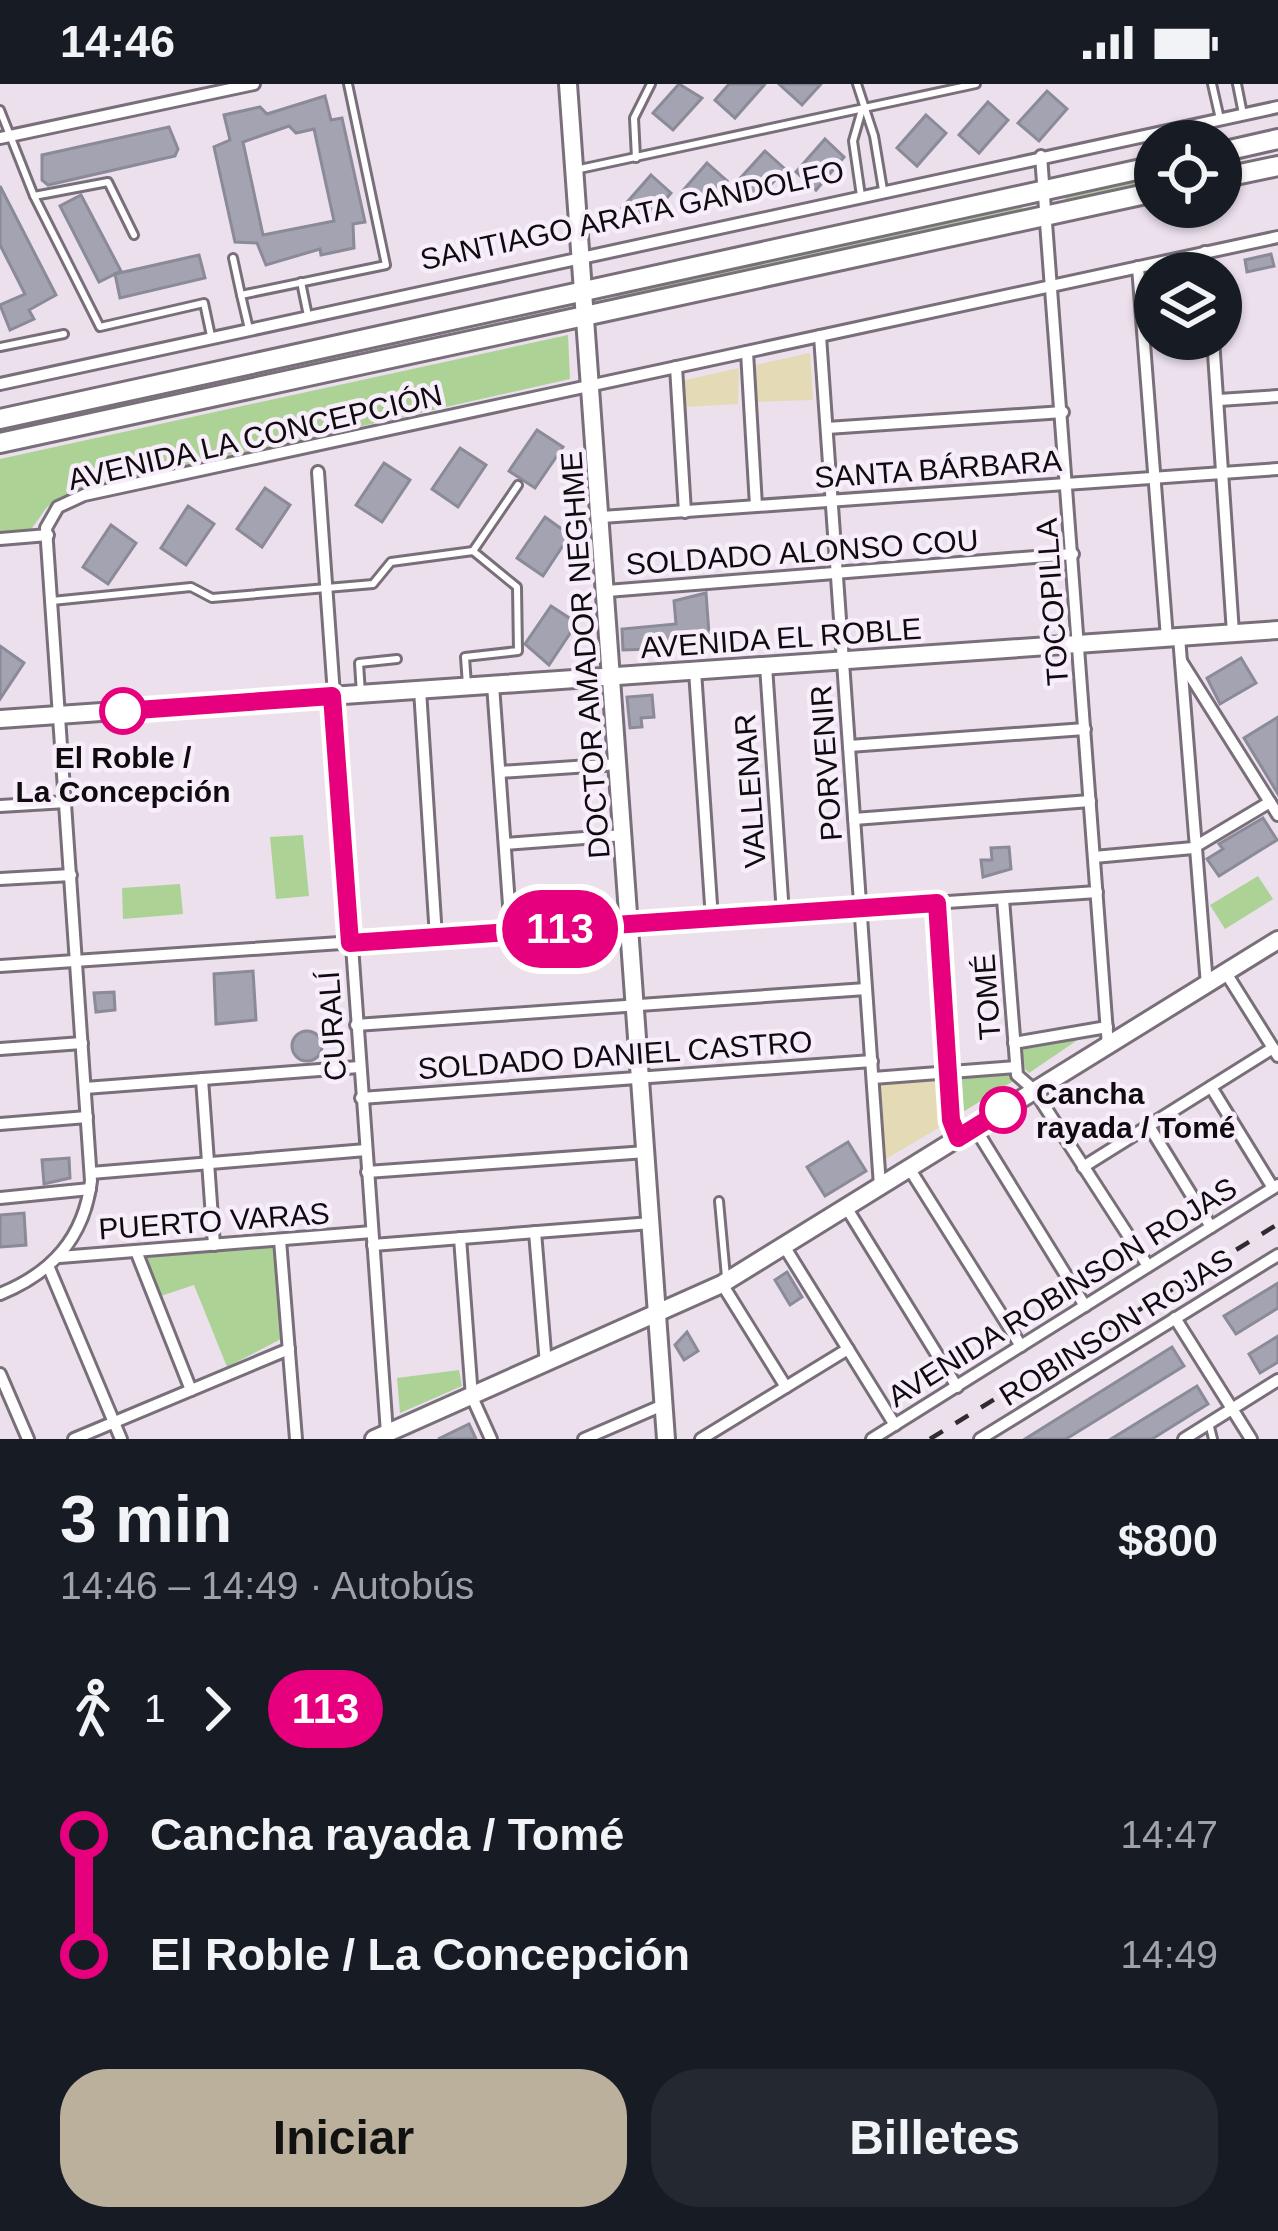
<!DOCTYPE html>
<html lang="es">
<head>
<meta charset="utf-8">
<style>
  body { margin:0; font-family:Helvetica,sans-serif; background:#242831; color:#f1f3f6; height:100vh; display:flex; flex-direction:column; font-size:45px; white-space:nowrap }
  * { box-sizing:border-box; margin:0 }
  p { font-size:39px; color:#9ea1a6 }
  .icon { flex:none; width:66px; height:66px; fill:none; stroke:currentColor; stroke-width:2; stroke-linecap:round; stroke-linejoin:round }
  .map { position:relative; height:1355px; overflow:hidden }
  .details { display:flex; flex-direction:column; background:#171b24; flex:1 }
  .details>* { flex:none }
  .badge { padding:0 24px; border-radius:39px; font-size:42px; line-height:78px }
  .buttons { position:absolute; left:1134px; top:36px; display:grid; gap:24px }
  .buttons a { display:grid; place-items:center; width:108px; height:108px; border-radius:50%; background:#171b24; box-shadow:0 3px 9px #0004; font-size:60px }
  .map>.badge { position:absolute; translate:-50% -50%; box-shadow:0 0 0 6px #fff }
  .legs { display:flex; align-items:center; gap:18px; height:132px; padding:0 60px; font-size:39px }
  .legs p { margin-inline-start:auto }
  .overview { display:flex; align-items:center; justify-content:space-between; height:204px; padding:0 60px }
  h1 { font-size:66px; font-weight:700; line-height:90px }
  .primary-button { display:flex; gap:24px; margin-top:auto; padding:24px 60px }
  .primary-button a { flex:1; height:138px; border-radius:48px; background:#bab09c; color:#111; font-size:48px; font-weight:700; line-height:138px; text-align:center }
  .primary-button a+a { background:#242831; color:#f1f3f6 }
  ul { padding:0 60px; list-style:none }
  li { display:flex; align-items:center; gap:42px; height:120px; font-size:45px }
  li i { display:grid; place-items:center; width:18px; height:100%; margin:0 15px; background:currentColor }
  li i::after { content:''; width:30px; height:30px; margin:-15px; border:9px solid; border-radius:50%; background:#171b24 }
  li p { margin-inline-start:auto }
  li:first-child i { background:linear-gradient(#0000 50%,currentColor 0) }
  li:last-child i { background:linear-gradient(currentColor 50%,#0000 0) }
  .status { display:flex; justify-content:space-between; align-items:center; height:84px; padding:0 60px; background:#171b24; direction:ltr }
  .status svg { height:33px; fill:currentColor }
  .map>svg:first-child { display:block }
</style>
</head>
<body>
<div class="status"><b>14:46</b><svg viewBox="0 0 49 12"><path d="M0 12V9h3v3zM5 12V6h3v6zM10 12V3h3v9zM15 12V0h3v12zM26 1h20v11H26zM47 4h2v5h-2z"/></svg></div>
<div class="map">
<svg width="1278" height="1355" viewBox="0 0 1278 1355">
  <rect width="100%" height="100%" fill="#ebe0ec"/>
  <!-- green -->
  <g fill="#acd296">
    <polygon points="1155,88 1155,101 1068,119 1065,115 1070,107"/>
    <polygon points="1021,119 1023,127 615,218 616,208"/>
    <polygon points="568,251 570,295 75,407 47,423 30,447 0,450 0,375"/>
    <polygon points="303,751 309,812 276,815 270,753"/>
    <polygon points="1258,792 1273,815 1225,845 1210,821"/>
    <polygon points="180,800 183,830 123,835 122,804"/>
    <polygon points="1079,955 1029,989 1025,985 1021,962"/>
    <polygon points="1013,986 1015,996 953,1034 948,993"/>
    <polygon points="276,1162 283,1254 227,1283 194,1201 161,1212 145,1174"/>
    <polygon points="459,1286 462,1302 400,1329 397,1294"/>
  </g>
  <!-- sand -->
  <g fill="#e4dab5">
    <polygon points="810,269 813,316 754,318 751,282"/>
    <polygon points="739,284 738,320 683,323 681,297"/>
    <polygon points="938,994 945,1040 881,1078 876,1002"/>
  </g>
  <!-- building -->
  <g fill="#a3a3b1" stroke="#8a8a98" stroke-width="3" fill-rule="evenodd">
    <polygon points="679,0 702,14 673,46 653,29"/>
    <polygon points="729,0 765,0 735,34 715,16"/>
    <polygon points="779,0 821,0 802,21"/>
    <polygon points="1047,7 1067,25 1039,57 1018,39"/>
    <path d="M325,12L331,36L342,34L365,138L353,140L354,164L321,171L320,165L266,181L257,159L235,158L214,63L230,56L224,31L260,23L267,30ZM289,42L296,49L314,45L334,137L263,151L243,58Z"/>
    <polygon points="988,18 1008,36 979,69 959,51"/>
    <polygon points="926,31 946,49 917,82 897,64"/>
    <polygon points="169,43 178,65 175,72 48,101 42,96 42,71"/>
    <polygon points="825,55 844,73 816,106 796,88"/>
    <polygon points="765,67 785,85 756,117 736,99"/>
    <polygon points="707,79 727,97 699,129 679,111"/>
    <polygon points="651,91 671,109 642,142 622,124"/>
    <polygon points="0,102 56,211 29,226 34,235 10,246 0,221 25,210 0,161"/>
    <polygon points="81,111 121,187 99,198 60,122"/>
    <polygon points="1271,170 1274,182 1247,188 1245,176"/>
    <polygon points="199,171 205,194 120,214 115,190"/>
    <polygon points="537,346 563,363 535,404 509,387"/>
    <polygon points="460,364 486,381 458,423 432,405"/>
    <polygon points="384,379 410,396 382,438 356,421"/>
    <polygon points="265,404 290,421 262,463 237,445"/>
    <polygon points="188,422 214,440 186,481 161,464"/>
    <polygon points="545,433 570,451 543,492 517,474"/>
    <polygon points="111,441 136,459 108,500 83,483"/>
    <polygon points="706,509 710,563 623,566 622,545 676,540 674,517"/>
    <polygon points="551,522 577,539 549,581 525,560"/>
    <polygon points="0,562 24,579 0,615"/>
    <polygon points="1241,574 1256,599 1220,620 1207,594"/>
    <polygon points="652,611 654,633 641,634 642,643 630,644 627,613"/>
    <polygon points="1278,633 1278,710 1244,654"/>
    <polygon points="1263,734 1277,756 1219,792 1207,775 1223,765 1219,760"/>
    <polygon points="1009,763 1011,785 983,793 981,776 992,776 991,764"/>
    <polygon points="253,887 256,936 216,940 214,890"/>
    <polygon points="114,908 115,926 96,928 94,909"/>
    <circle cx="307" cy="962" r="15"/>
    <polygon points="848,1058 866,1087 825,1112 807,1083"/>
    <polygon points="69,1074 70,1094 44,1100 42,1076"/>
    <polygon points="24,1129 26,1161 0,1163 0,1131"/>
    <polygon points="787,1188 802,1213 790,1221 775,1196"/>
    <polygon points="1278,1199 1278,1224 1236,1250 1224,1232"/>
    <polygon points="687,1248 698,1267 684,1276 675,1261"/>
    <polygon points="1278,1252 1278,1278 1260,1289 1249,1270"/>
    <polygon points="1172,1263 1184,1282 1126,1318 1066,1355 1025,1355"/>
    <polygon points="1197,1302 1208,1320 1152,1355 1111,1355"/>
    <polygon points="469,1340 476,1355 438,1355"/>
  </g>
  <g fill="none" stroke-linecap="round" stroke-linejoin="round">
    <defs>
      <g id="lane">
        <polyline points="857,0 874,52 883,106"/>
        <polyline points="1212,0 1220,35"/>
        <polyline points="1237,0 1243,30"/>
        <polyline points="0,26 34,112 100,243 204,219 211,252"/>
        <polyline points="636,74 634,34 651,0"/>
        <polyline points="575,86 976,0"/>
        <polyline points="34,112 108,98 134,151"/>
        <polyline points="861,112 853,57 861,29"/>
        <polyline points="233,174 241,211 386,181 348,0"/>
        <polyline points="301,198 308,232"/>
        <polyline points="241,211 249,245"/>
        <polyline points="0,263 64,250"/>
        <polyline points="473,467 518,401"/>
        <polyline points="52,517 191,503 212,514 373,500 391,478 473,467 517,503 518,567 465,573 467,601"/>
        <polyline points="361,610 359,579 397,575"/>
        <polyline points="719,1117 726,1193"/>
        <polyline points="1209,1339 1213,1355"/>
      </g>
      <g id="street">
        <polyline points="0,54 254,0"/>
        <polyline points="1041,72 1108,962"/>
        <polyline points="1205,168 1207,189"/>
        <polyline points="1138,183 1167,554"/>
        <polyline points="820,252 880,1102"/>
        <polyline points="1213,255 1233,549"/>
        <polyline points="747,268 756,422"/>
        <polyline points="676,283 685,428"/>
        <polyline points="0,300 1278,23"/>
        <polyline points="1219,316 1278,312"/>
        <polyline points="827,344 1063,328"/>
        <polyline points="318,388 387,1349"/>
        <polyline points="602,433 1278,385"/>
        <polyline points="0,455 48,451"/>
        <polyline points="607,507 1073,470"/>
        <polyline points="1179,553 1207,901"/>
        <polyline points="1181,577 1278,731"/>
        <polyline points="766,582 783,830"/>
        <polyline points="695,587 712,835"/>
        <polyline points="493,601 511,848"/>
        <polyline points="420,606 436,853"/>
        <polyline points="849,662 1085,645"/>
        <polyline points="500,688 619,680"/>
        <polyline points="0,722 66,718"/>
        <polyline points="854,735 1090,717"/>
        <polyline points="505,760 624,751"/>
        <polyline points="1094,773 1193,764 1270,718"/>
        <polyline points="0,795 71,791"/>
        <polyline points="1003,815 1017,991 1034,1006 1148,1182"/>
        <polyline points="937,819 951,1036 958,1054"/>
        <polyline points="0,882 1097,808"/>
        <polyline points="1226,889 1278,972"/>
        <polyline points="356,941 866,905"/>
        <polyline points="1014,959 1107,943"/>
        <polyline points="0,965 82,959"/>
        <polyline points="873,994 1016,983"/>
        <polyline points="202,995 214,1161"/>
        <polyline points="1211,1003 1273,1104"/>
        <polyline points="85,1004 359,983"/>
        <polyline points="361,1014 872,977"/>
        <polyline points="0,1040 87,1033"/>
        <polyline points="1149,1042 1211,1143"/>
        <polyline points="975,1044 1085,1222"/>
        <polyline points="1083,1083 1273,964"/>
        <polyline points="909,1084 1021,1262"/>
        <polyline points="367,1088 646,1068"/>
        <polyline points="91,1089 366,1066"/>
        <polyline points="0,1114 90,1105"/>
        <polyline points="846,1123 957,1303"/>
        <polyline points="535,1148 546,1281"/>
        <polyline points="460,1154 472,1313 491,1355"/>
        <polyline points="280,1156 296,1355"/>
        <polyline points="373,1161 651,1139"/>
        <polyline points="784,1162 895,1341"/>
        <polyline points="136,1167 191,1306"/>
        <polyline points="60,1173 372,1148"/>
        <polyline points="49,1184 121,1355"/>
        <polyline points="722,1200 786,1303"/>
        <path d="M0,1210C52,1189 84,1154 91,1097L46,444L58,423L84,411L1278,153"/>
        <polyline points="1175,1234 1251,1355"/>
        <polyline points="0,1290 28,1355"/>
        <polyline points="74,1355 289,1265"/>
        <polyline points="584,1355 663,1321"/>
        <polyline points="701,1355 848,1265"/>
        <polyline points="872,1355 1278,1101"/>
        <polyline points="980,1355 1278,1171"/>
        <polyline points="1184,1355 1278,1296"/>
      </g>
      <g id="secondary">
        <polyline points="568,0 666,1355"/>
        <polyline points="0,635 1278,546"/>
        <polyline points="374,1355 722,1200 1278,856"/>
      </g>
      <g id="primary">
        <polyline points="1221,68 1278,55"/>
        <polyline points="1221,94 1278,82"/>
        <polyline points="0,335 1155,82"/>
        <polyline points="0,359 1155,108"/>
      </g>
    </defs>
    <!-- lane casing -->
    <use href="#lane" stroke="#796f7a" stroke-width="12"/>
    <!-- street casing -->
    <use href="#street" stroke="#796f7a" stroke-width="16"/>
    <!-- secondary casing -->
    <use href="#secondary" stroke="#796f7a" stroke-width="22"/>
    <!-- primary casing -->
    <use href="#primary" stroke="#796f7a" stroke-width="24"/>
    <!-- lane -->
    <use href="#lane" stroke="#fff" stroke-width="6"/>
    <!-- street -->
    <use href="#street" stroke="#fff" stroke-width="10"/>
    <!-- secondary -->
    <use href="#secondary" stroke="#fff" stroke-width="16"/>
    <!-- primary -->
    <use href="#primary" stroke="#fff" stroke-width="18"/>
    <!-- rail -->
    <polyline stroke="#302b30" stroke-width="4.5" stroke-dasharray="15 15" stroke-linecap="butt" points="930,1355 1278,1140"/>
  </g>
  <g fill="none" stroke-linecap="round" stroke-linejoin="round">
    <defs>
      <polyline id="line-1" points="123,627 332,612 350,859 937,819 951,1036 958,1054 1003,1026"/>
    </defs>
    <!-- line-1 casing -->
    <use href="#line-1" stroke="#fff" stroke-width="27"/>
    <!-- line-1 -->
    <use href="#line-1" stroke="#e6007e" stroke-width="18"/>
  </g>
  <!-- markers -->
  <g fill="#fff" stroke="#e6007e" stroke-width="6">
    <circle cx="123" cy="627" r="21"/>
    <circle cx="1003" cy="1026" r="21"/>
  </g>
  <g text-anchor="middle" dominant-baseline="central" stroke-width="9" stroke-linejoin="round" paint-order="stroke">
    <!-- street labels -->
    <g font-size="30" fill="#0f0b0f" stroke="#f8edfa">
      <text transform="translate(632 131) rotate(-12)">SANTIAGO ARATA GANDOLFO</text>
      <text transform="translate(255 353) rotate(-13)">AVENIDA LA CONCEPCIÓN</text>
      <text transform="translate(938 385) rotate(-4)">SANTA BÁRBARA</text>
      <text transform="translate(802 468) rotate(-4)">SOLDADO ALONSO COU</text>
      <text transform="translate(1052 518) rotate(-94)">TOCOPILLA</text>
      <text transform="translate(781 554) rotate(-4)">AVENIDA EL ROBLE</text>
      <text transform="translate(585 571) rotate(-94)">DOCTOR AMADOR NEGHME</text>
      <text transform="translate(826 679) rotate(-94)">PORVENIR</text>
      <text transform="translate(750 707) rotate(-94)">VALLENAR</text>
      <text transform="translate(987 913) rotate(-94)">TOMÉ</text>
      <text transform="translate(332 942) rotate(-94)">CURALÍ</text>
      <text transform="translate(615 971) rotate(-4)">SOLDADO DANIEL CASTRO</text>
      <text transform="translate(214 1137) rotate(-4)">PUERTO VARAS</text>
      <text transform="translate(1062 1208) rotate(-32)">AVENIDA ROBINSON ROJAS</text>
      <text transform="translate(1116 1243) rotate(-32)">ROBINSON ROJAS</text>
    </g>
    <!-- stop labels -->
    <g font-size="30" font-weight="bold" fill="#0f0b0f" stroke="#f8edfa">
      <text x="123" y="673">El Roble /<tspan x="123" dy="34">La Concepción</tspan></text>
      <text x="1036" y="1009" text-anchor="start">Cancha<tspan x="1036" dy="34">rayada / Tomé</tspan></text>
    </g>
  </g>
</svg>
<div class="buttons">
<a><svg class="icon" aria-label="locate" viewBox="0 0 24 24"><circle cx="12" cy="12" r="6"/><path d="M12 2v4M12 18v4M2 12h4M18 12h4"/></svg></a>
<a><svg class="icon" aria-label="layers" viewBox="0 0 24 24"><path d="M12 4l9 5-9 5-9-5zM3 14l9 5 9-5"/></svg></a>
</div>
<b class="badge" style="left:560px;top:845px;background:#e6007e;color:#fff">113</b>
</div>
<section class="details">
<div class="overview"><div><h1>3 min</h1><p>14:46 – 14:49 · Autobús</p></div><b>$800</b></div>
<div class="legs"><svg class="icon" aria-label="walk" viewBox="0 0 24 24"><circle cx="13" cy="4" r="2"/><path d="M13 8l-2 6 4 7M11 14l-3 7M7 12l3-4h3l4 4"/></svg>1<svg class="icon" aria-label="forward" viewBox="0 0 24 24"><path d="M9 5l7 7-7 7"/></svg><b class="badge" style="background:#e6007e;color:#fff">113</b></div>
<ul>
<li><i style="color:#e6007e"></i><b>Cancha rayada / Tomé</b><p>14:47</p></li>
<li><i style="color:#e6007e"></i><b>El Roble / La Concepción</b><p>14:49</p></li>
</ul>
<div class="primary-button"><a>Iniciar</a><a>Billetes</a></div>
</section>
</body>
</html>
